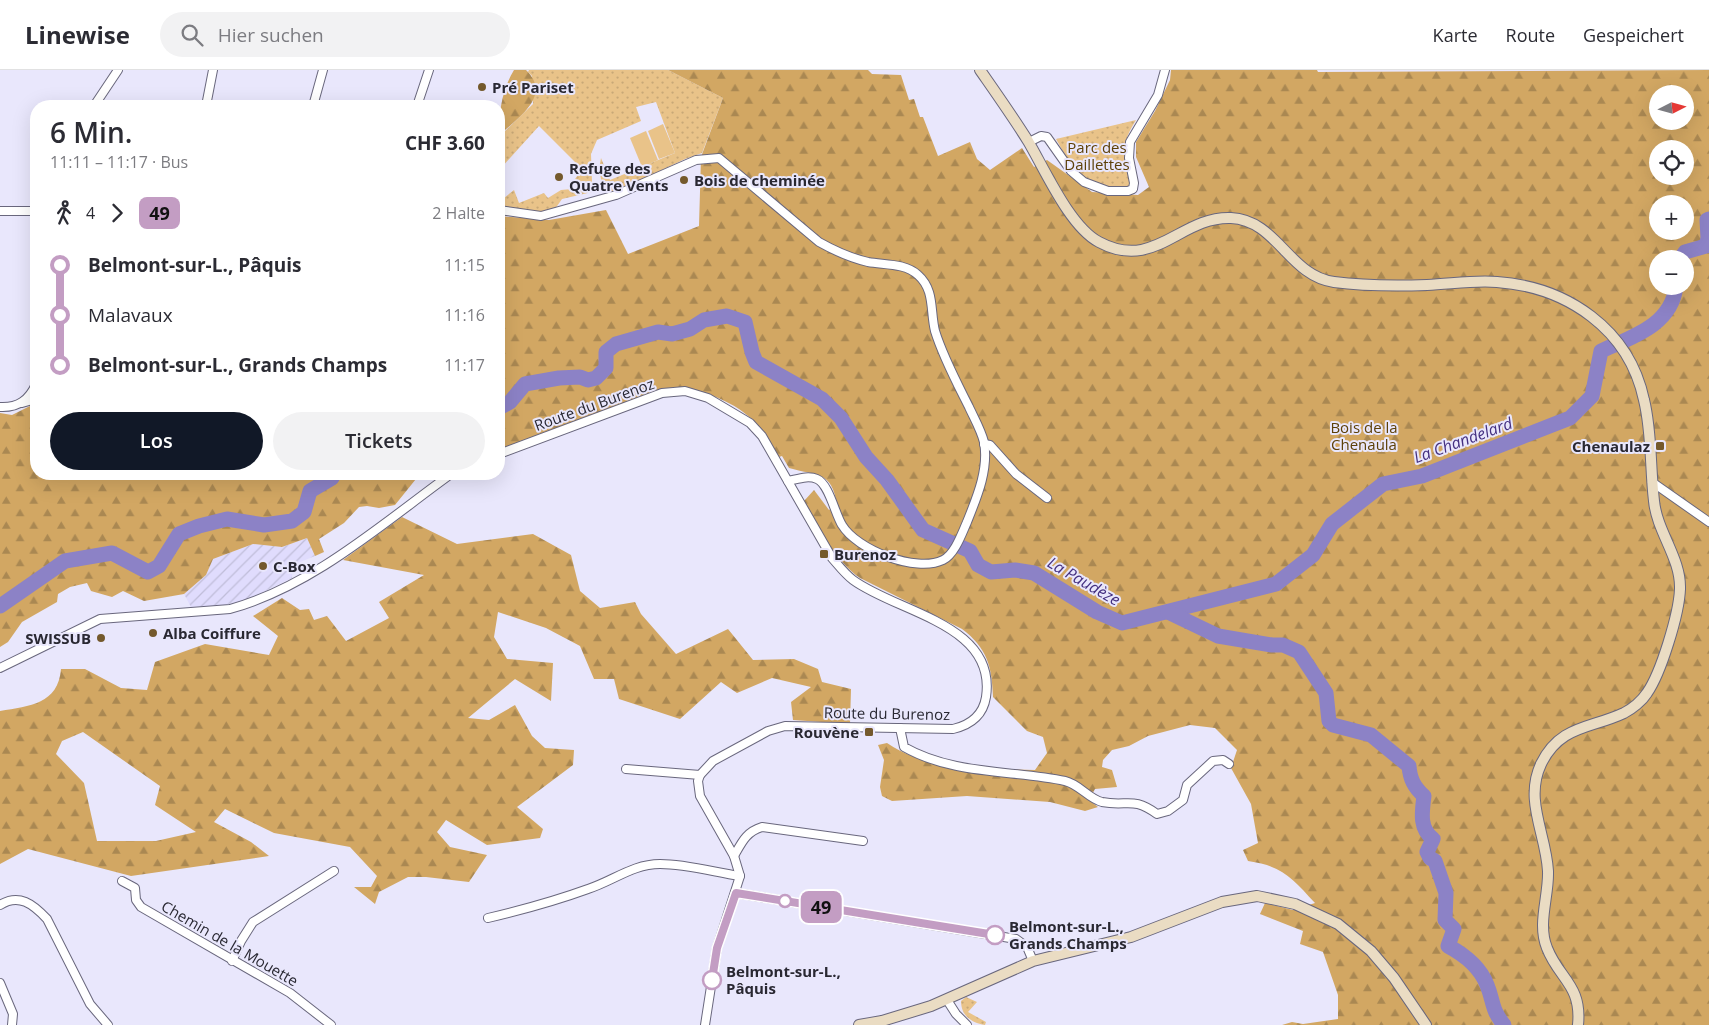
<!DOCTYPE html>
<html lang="de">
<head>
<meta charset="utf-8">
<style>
  body { margin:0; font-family:"Open Sans",sans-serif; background:#f2f2f3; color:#2b2b33; height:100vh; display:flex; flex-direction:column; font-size:19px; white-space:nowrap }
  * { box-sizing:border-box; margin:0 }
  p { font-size:16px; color:#7c7c81 }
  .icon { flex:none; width:28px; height:28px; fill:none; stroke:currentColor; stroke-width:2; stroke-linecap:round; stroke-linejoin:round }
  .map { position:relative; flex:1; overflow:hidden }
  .side { position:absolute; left:30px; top:30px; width:475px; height:380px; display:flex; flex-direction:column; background:#fff; border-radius:20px; box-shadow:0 5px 20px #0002 }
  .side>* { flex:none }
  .badge { padding:0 10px; border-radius:8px; font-size:18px; line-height:32px }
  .needle { width:32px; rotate:84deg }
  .fabs { position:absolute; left:1649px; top:15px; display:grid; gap:10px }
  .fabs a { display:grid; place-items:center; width:45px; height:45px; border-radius:50%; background:#fff; box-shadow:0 5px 20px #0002; font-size:25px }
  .map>.badge { position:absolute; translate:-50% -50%; box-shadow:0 0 0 2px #fff }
  .legs { display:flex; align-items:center; gap:8px; height:55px; padding:0 20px; font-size:16px }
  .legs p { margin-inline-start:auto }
  .head { display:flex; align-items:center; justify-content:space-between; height:85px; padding:0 20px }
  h1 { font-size:28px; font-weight:600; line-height:38px }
  .cta { display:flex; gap:10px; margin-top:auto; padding:10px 20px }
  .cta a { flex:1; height:58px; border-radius:30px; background:#111827; color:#fff; font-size:20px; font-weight:600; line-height:58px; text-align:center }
  .cta a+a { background:#f2f2f3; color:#2b2b33 }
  ul { padding:0 20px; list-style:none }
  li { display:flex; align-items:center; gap:18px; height:50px; font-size:19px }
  li i { display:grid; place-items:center; width:8px; height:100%; margin:0 6px; background:currentColor }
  li i::after { content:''; width:12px; height:12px; margin:-6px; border:4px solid; border-radius:50%; background:#fff }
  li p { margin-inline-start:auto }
  li:first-child i { background:linear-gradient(#0000 50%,currentColor 0) }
  li:last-child i { background:linear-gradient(currentColor 50%,#0000 0) }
  header { display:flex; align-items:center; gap:30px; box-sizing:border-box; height:70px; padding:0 25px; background:#fff; border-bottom:1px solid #e1e1e2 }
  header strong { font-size:24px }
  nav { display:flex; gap:28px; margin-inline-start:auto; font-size:18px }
  .search { width:350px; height:45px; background:#f2f2f3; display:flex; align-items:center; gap:12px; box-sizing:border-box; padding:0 18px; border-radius:28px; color:#7c7c81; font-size:19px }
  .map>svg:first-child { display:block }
</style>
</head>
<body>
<header>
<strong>Linewise</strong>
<div class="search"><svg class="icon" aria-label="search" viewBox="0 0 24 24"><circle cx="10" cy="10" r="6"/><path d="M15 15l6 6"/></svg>Hier suchen</div>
<nav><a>Karte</a><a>Route</a><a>Gespeichert</a></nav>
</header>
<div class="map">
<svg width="1709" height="955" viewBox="0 0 1709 955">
  <defs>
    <pattern id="industrial-furrows" width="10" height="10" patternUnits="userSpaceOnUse" patternTransform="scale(1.25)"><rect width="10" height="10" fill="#e0dcfd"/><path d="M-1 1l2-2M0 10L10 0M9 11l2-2" fill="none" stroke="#c0bdd9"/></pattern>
    <pattern id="green-dots" width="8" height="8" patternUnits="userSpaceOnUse" patternTransform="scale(1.25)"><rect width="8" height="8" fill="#e9c389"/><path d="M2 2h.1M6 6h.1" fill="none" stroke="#c8a877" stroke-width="1.8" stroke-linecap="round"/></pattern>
    <pattern id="forest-firs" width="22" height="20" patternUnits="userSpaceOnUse" patternTransform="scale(1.25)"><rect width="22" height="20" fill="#d2a763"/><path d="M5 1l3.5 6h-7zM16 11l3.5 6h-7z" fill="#aa8852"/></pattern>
  </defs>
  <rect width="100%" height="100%" fill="#e9e7fc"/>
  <!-- industrial -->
  <polygon fill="url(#industrial-furrows)" points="307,468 315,486 293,495 292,508 248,529 225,535 191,537 184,524 206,505 213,489 253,474 282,477"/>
  <!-- green -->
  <g fill="url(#green-dots)">
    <polygon points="529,0 668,0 723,28 702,83 685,89 620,120 609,123 603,119 599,99 601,88 610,110 675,83 656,32 636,37 641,51 597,70 591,84 592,112 571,115 582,99 539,56 500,99 499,64 504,62 533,34 532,6 528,2"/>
    <path d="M1136,50C1116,82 1128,86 1131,117C1089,123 1074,102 1056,69Z"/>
    <polygon points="593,117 592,122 562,129 555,139 545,142 499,137 499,132 514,120 519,133 544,123 548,128 561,120"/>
    <path d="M966,927L977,932L968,942L986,952L985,955C972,953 961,946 961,931Z"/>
  </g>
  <!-- forest -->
  <g fill="url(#forest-firs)" fill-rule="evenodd">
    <path d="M514,0H526C551,24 522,45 503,62L499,64C499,41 502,20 514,0Z"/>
    <path d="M668,0H868L872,4L901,5L909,30L914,29L920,47H923L938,86L970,72L977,89L990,100L1022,78L1034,97L1047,90L1092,122L1138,125L1149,117L1136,87V72L1155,41L1170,10L1171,0H1317L1318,2L1709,0V955H1282L1292,952L1303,954L1338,949V925L1323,882L1300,874L1303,861L1260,844L1265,833L1293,840L1315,833C1292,808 1283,796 1248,791L1243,780L1258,773L1251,734L1231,698L1237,680L1215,658L1190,655L1148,666L1129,676L1112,680L1103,690L1102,697L1112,700L1117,717L1095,719L1089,730L1098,737L1085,741L1050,732L967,726L892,731L882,726L880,717L884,690L878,675L887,673C932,703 983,698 1035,700L1047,683L1043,667L1027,661L993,627C992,596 987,578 962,559L860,508C833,489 820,458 804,431L814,420L829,440L837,435C832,400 816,406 789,398L782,386L779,387C774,379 769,369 763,361C741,332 697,315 662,319L499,380V146L549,150L606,140L628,184L699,156L701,87L723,28ZM1658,24H1685V51H1658ZM1658,79H1685V106H1658ZM1658,134H1685V161H1658ZM1658,189H1685V216H1658Z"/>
    <polygon points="36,333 36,404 420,404 395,435 379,438 367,436 359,437 344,453 319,469 324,482 315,486 307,468 282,477 253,474 213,489 206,505 184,524 144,531 123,521 112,527 91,521 87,513 70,517 58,524 57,532 22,552 8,572 0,577 0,343 12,345"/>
    <path d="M402,447L457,474L533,464L571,485L580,521L600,538L635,532L641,544L676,584L728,559L753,590L794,589L818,599L822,612L851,619L850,654L793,650L791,632L811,617L772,608L737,623L721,612L680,649L619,629L614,609H594L580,576L546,558L498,542L494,567L507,589L553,593L551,631L515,609L468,648L489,650L515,635L532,666L545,678L574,680L573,695L517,737L543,759L540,768L487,775L446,750L437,762L450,777L487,785L469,812L426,807H408L379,822L375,834L354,817H371L377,806L350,777L274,763L225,739L214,752L251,772L269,786L131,806L28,779L0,794V641C30,636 58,634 61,599H85L121,618L147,620L155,592L205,574L269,585L278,566L253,546L282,528L300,540L309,539L314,550L327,546L346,571L389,548L379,532L424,505L343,490ZM83,662L160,716L155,735L196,762L156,771H97L84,713L56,684L62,671Z"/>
  </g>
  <!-- pitch -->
  <g fill="#e9c389">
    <polygon points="663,54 675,83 659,89 648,61"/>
    <polygon points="646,61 658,90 642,97 630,68"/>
  </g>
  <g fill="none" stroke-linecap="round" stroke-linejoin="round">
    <!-- river -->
    <g stroke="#8c82c6" stroke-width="15">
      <polyline points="1680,189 1685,182 1706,176 1708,168 1707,150 1709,149"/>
      <path d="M499,338L510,332L525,314L559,308L580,307L588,310L596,308L606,298V282L616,274L658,262L672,264L690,259L704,250L727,246L745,252L752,282L756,292L822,329L841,348L866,387L887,410L923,460L970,481L978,495L991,502L1015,500L1034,503L1097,542L1122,553L1276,514L1313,485L1332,454L1383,414L1422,406L1570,348L1592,326L1601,281C1632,267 1672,255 1676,216"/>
      <polyline points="0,536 65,491 112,483 148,502 159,496 179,464 199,456 227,449 264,455 292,451 304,442 310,421 332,408 334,404"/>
      <path d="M1168,542L1218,566L1272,575H1283L1299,582L1326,623L1329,651L1333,655L1371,665L1409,696C1410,709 1414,717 1424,726C1422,742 1419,758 1433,769L1427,782L1430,788L1435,791L1446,823L1445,850L1454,859L1448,876C1465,885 1480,897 1487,915C1494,932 1491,939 1504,955"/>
    </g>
    <defs>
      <g id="street">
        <polyline points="94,36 118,0"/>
        <polyline points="206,36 213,0"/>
        <polyline points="313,36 323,0"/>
        <polyline points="417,36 429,0"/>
        <polyline points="1029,72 1041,66 1047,67 1071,101 1084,112 1108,121 1128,121 1133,119 1134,113 1129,88 1130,72 1158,25 1165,0"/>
        <path d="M499,140L541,146L616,125L696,90L719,88L819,172C835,181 851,188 868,192C885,195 905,193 918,205C935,220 930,241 935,261C943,287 957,313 969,337C974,348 981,360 984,372C989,399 977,427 967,452C962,463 955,484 943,490C916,503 857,480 842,455C835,444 829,414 817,409C808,405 798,409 788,411"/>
        <polyline points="0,141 36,141"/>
        <polyline points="22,333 36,329"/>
        <path d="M0,337C18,338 29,330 36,314"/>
        <polyline points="984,374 990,375 1016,404 1047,428"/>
        <path d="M499,384L662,323L685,321L708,328L750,353L762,366L832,488C839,496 845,504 853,510C898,543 997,554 986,627C983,646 970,655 953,659L785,656L768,661L713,691L700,705L698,711L700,726L734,786L740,806L717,878L705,955"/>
        <polyline points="1652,412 1709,452"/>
        <path d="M0,598L100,549L230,539C313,516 383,453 451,404"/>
        <path d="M900,658L904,677C953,705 1012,700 1065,711C1079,714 1089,729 1102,732C1128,737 1132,726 1157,744L1168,741L1183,730L1187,715L1213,691L1223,690L1229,694"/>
        <polyline points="626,699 700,705"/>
        <path d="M734,786C742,772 746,762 762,757L863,771"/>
        <polyline points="122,811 135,818 136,830 141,837 290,923 331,955"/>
        <polyline points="736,823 1016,869 1027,877 1033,891"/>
        <path d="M0,835C19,823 33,834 47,849L90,934L108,955"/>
        <path d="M488,848C522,840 555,831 588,819C613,811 633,794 660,794C686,794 714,802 740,806"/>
        <polyline points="232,891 241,871 253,852 334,801"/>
        <polyline points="0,913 13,944 12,955"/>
        <polyline points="947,930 956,944 967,955"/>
      </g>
      <g id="secondary">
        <path d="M980,0C996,23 1013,47 1028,71C1045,100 1070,157 1099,172C1155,202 1180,146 1231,148C1277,150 1289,206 1334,212C1364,216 1397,216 1427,215C1451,214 1474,210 1497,212C1567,217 1629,259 1644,330C1652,362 1650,397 1654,431C1657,462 1681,488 1680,519C1679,544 1661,603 1647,623C1642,631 1632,639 1624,643C1590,659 1560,655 1541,694C1524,730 1546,764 1548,801C1549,826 1537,854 1547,878C1559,909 1582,915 1578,955"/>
        <polyline points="859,955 882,951 931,936 1033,891 1131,867 1222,832 1257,826 1295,834 1338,854 1371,881 1394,908 1426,955"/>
      </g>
    </defs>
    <!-- street casing -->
    <use href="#street" stroke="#69677d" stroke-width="10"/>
    <!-- secondary casing -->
    <use href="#secondary" stroke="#69677d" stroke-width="12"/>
    <!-- street -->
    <use href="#street" stroke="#fff" stroke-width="8"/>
    <!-- secondary -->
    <use href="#secondary" stroke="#eadcc3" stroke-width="10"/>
  </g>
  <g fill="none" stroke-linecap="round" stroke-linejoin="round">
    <defs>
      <polyline id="line-1" points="712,910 717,878 736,823 995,865"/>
    </defs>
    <!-- line-1 casing -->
    <use href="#line-1" stroke="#fff" stroke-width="11"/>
    <!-- line-1 -->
    <use href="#line-1" stroke="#c39dc3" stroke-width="8"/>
  </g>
  <!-- markers -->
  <g fill="#74592c" stroke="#e9e7fc" stroke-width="2">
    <circle cx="482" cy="17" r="5"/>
    <circle cx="559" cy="107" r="5"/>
    <circle cx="684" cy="110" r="5"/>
    <rect x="1655" y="371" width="10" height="10" rx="2.5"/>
    <rect x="819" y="479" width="10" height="10" rx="2.5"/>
    <circle cx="263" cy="496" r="5"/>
    <circle cx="153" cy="563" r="5"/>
    <circle cx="101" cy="568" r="5"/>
    <rect x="864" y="657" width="10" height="10" rx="2.5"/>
  </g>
  <g fill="#fff" stroke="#c39dc3" stroke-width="2.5">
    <circle cx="785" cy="831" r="6"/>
    <circle cx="995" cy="865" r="9"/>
    <circle cx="712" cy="910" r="9"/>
  </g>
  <g text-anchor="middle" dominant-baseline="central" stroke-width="4" stroke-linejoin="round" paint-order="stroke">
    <!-- poi labels -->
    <g font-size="15" font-weight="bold" fill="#292832" stroke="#e9e7fc" text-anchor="start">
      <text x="492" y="17">Pré Pariset</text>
      <text x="569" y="98">Refuge des<tspan x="569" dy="17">Quatre Vents</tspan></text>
      <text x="694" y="110">Bois de cheminée</text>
      <text x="1650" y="376" text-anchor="end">Chenaulaz</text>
      <text x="834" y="484">Burenoz</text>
      <text x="273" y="496">C-Box</text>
      <text x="163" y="563">Alba Coiffure</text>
      <text x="91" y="568" text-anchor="end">SWISSUB</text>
      <text x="859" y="662" text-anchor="end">Rouvène</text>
    </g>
    <!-- park labels -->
    <g font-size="15" fill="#5d4008" stroke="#e9e7fc">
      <text x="1097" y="77">Parc des<tspan x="1097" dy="17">Daillettes</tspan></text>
      <text x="1364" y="357">Bois de la<tspan x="1364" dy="17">Chenaula</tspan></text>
    </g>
    <!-- street labels -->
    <g font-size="15" fill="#292832" stroke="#e9e7fc">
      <text transform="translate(594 334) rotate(-20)">Route du Burenoz</text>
      <text transform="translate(887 643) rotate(1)">Route du Burenoz</text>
      <text transform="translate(230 873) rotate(30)">Chemin de la Mouette</text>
    </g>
    <!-- stop labels -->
    <g font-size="15" font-weight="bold" fill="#292832" stroke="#e9e7fc" text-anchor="start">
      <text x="1009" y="856">Belmont-sur-L.,<tspan x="1009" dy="17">Grands Champs</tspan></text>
      <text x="726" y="901">Belmont-sur-L.,<tspan x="726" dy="17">Pâquis</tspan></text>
    </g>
    <!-- water labels -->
    <g font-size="16" font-style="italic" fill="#443080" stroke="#e9e7fc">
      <text transform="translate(1463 370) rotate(-20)">La Chandelard</text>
      <text transform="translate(1084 511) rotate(30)">La Paudèze</text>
    </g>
  </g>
</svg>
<div class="fabs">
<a><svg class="needle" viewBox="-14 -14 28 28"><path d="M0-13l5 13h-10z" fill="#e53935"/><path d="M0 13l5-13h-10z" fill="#7c7c81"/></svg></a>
<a><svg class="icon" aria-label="locate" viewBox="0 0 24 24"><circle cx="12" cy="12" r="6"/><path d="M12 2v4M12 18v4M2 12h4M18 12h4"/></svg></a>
<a>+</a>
<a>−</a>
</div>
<b class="badge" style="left:821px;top:837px;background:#c39dc3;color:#111">49</b>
<section class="side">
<div class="head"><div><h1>6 Min.</h1><p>11:11 – 11:17 · Bus</p></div><b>CHF 3.60</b></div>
<div class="legs"><svg class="icon" aria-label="walk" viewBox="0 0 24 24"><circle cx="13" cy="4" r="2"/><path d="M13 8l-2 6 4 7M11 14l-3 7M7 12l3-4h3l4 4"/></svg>4<svg class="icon" aria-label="forward" viewBox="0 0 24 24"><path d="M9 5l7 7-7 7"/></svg><b class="badge" style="background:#c39dc3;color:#111">49</b><p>2 Halte</p></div>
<ul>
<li><i style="color:#c39dc3"></i><b>Belmont-sur-L., Pâquis</b><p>11:15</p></li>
<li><i style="color:#c39dc3"></i><span>Malavaux</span><p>11:16</p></li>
<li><i style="color:#c39dc3"></i><b>Belmont-sur-L., Grands Champs</b><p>11:17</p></li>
</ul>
<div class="cta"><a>Los</a><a>Tickets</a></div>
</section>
</div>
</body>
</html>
